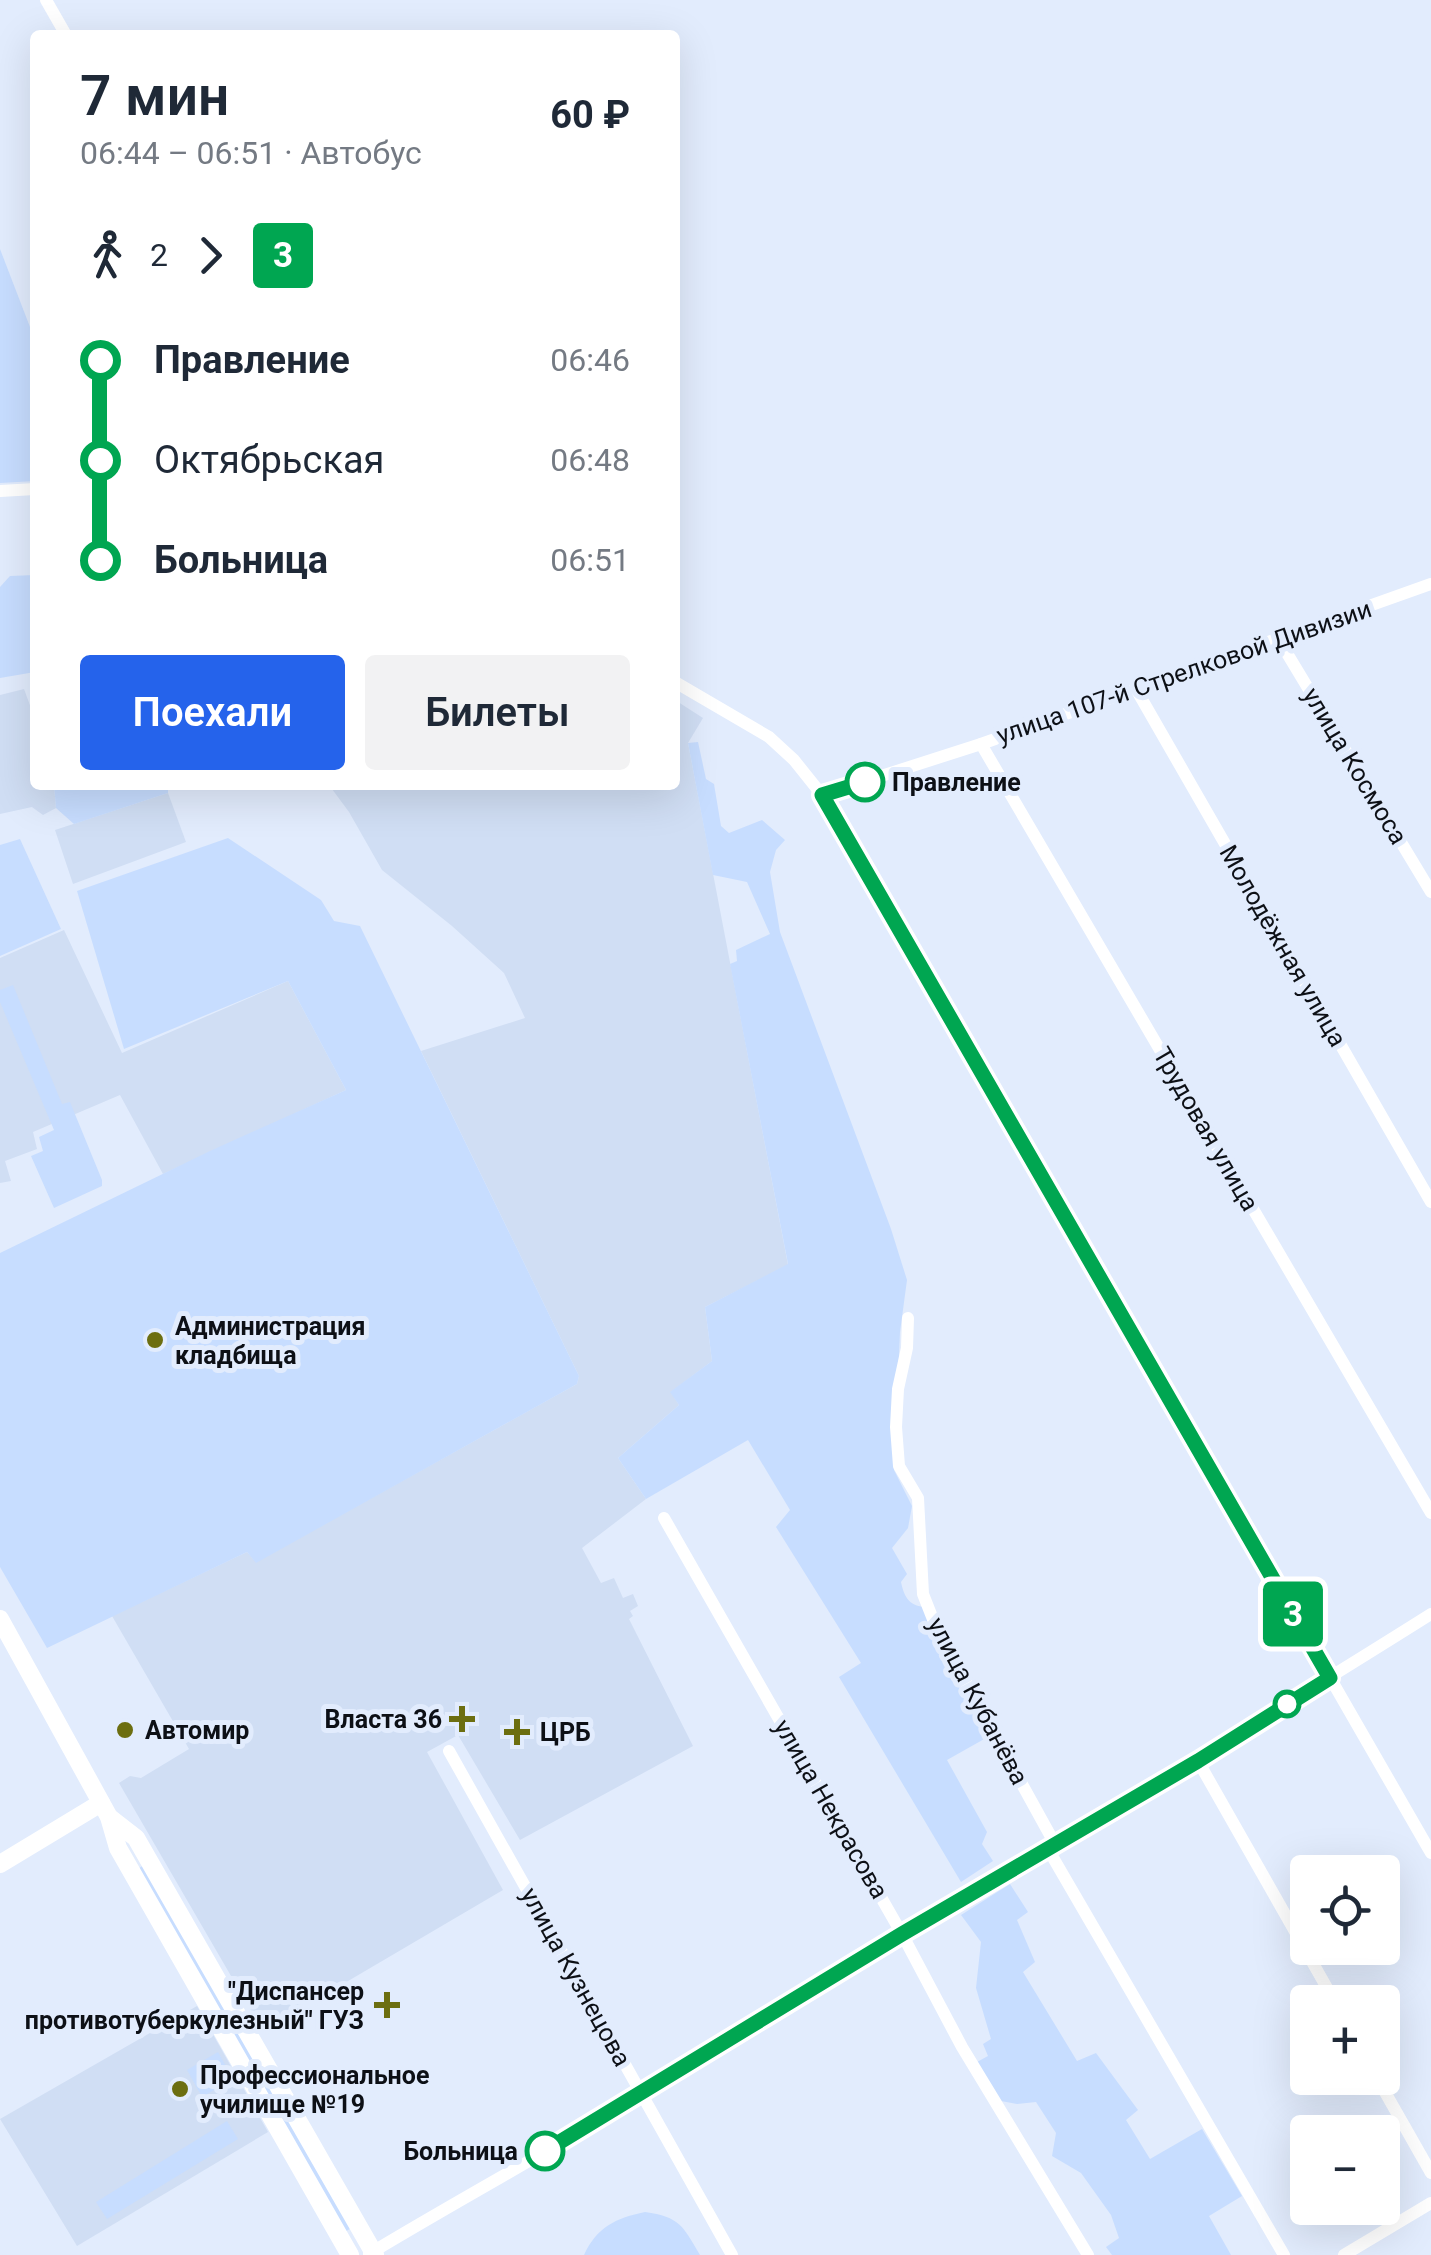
<!DOCTYPE html>
<html lang="ru">
<head>
<meta charset="utf-8">
<style>
  body { margin:0; font-family:Roboto,sans-serif; background:#f2f2f3; color:#1f2937; height:100vh; display:flex; flex-direction:column; font-size:38px; white-space:nowrap }
  * { box-sizing:border-box; margin:0 }
  p { font-size:32px; color:#747a83 }
  .icon { flex:none; width:55px; height:55px; fill:none; stroke:currentColor; stroke-width:2; stroke-linecap:round; stroke-linejoin:round }
  .map { position:relative; flex:1; overflow:hidden }
  .side { position:absolute; left:30px; top:30px; width:650px; height:760px; display:flex; flex-direction:column; background:#fff; border-radius:10px; box-shadow:0 10px 40px #0002 }
  .side>* { flex:none }
  .badge { padding:0 20px; border-radius:8px; font-size:35px; line-height:65px }
  .tools { position:absolute; left:1290px; top:1855px; display:grid; gap:20px }
  .tools a { display:grid; place-items:center; width:110px; height:110px; border-radius:10px; background:#fff; box-shadow:0 10px 40px #0002; font-size:50px }
  .map>.badge { position:absolute; translate:-50% -50%; box-shadow:0 0 0 5px #fff }
  .legs { display:flex; align-items:center; gap:15px; height:110px; padding:0 50px; font-size:32px }
  .legs p { margin-inline-start:auto }
  .head { display:flex; align-items:center; justify-content:space-between; height:170px; padding:0 50px }
  h1 { font-size:55px; font-weight:600; line-height:75px }
  .primary-button { display:flex; gap:20px; margin-top:auto; padding:20px 50px }
  .primary-button a { flex:1; height:115px; border-radius:10px; background:#2563eb; color:#fff; font-size:40px; font-weight:600; line-height:115px; text-align:center }
  .primary-button a+a { background:#f2f2f3; color:#1f2937 }
  ul { padding:0 50px; list-style:none }
  li { display:flex; align-items:center; gap:35px; height:100px; font-size:38px }
  li i { display:grid; place-items:center; width:15px; height:100%; margin:0 12px; background:currentColor }
  li i::after { content:''; width:25px; height:25px; margin:-12px; border:8px solid; border-radius:50%; background:#fff }
  li p { margin-inline-start:auto }
  li:first-child i { background:linear-gradient(#0000 50%,currentColor 0) }
  li:last-child i { background:linear-gradient(currentColor 50%,#0000 0) }
  .map>svg:first-child { display:block }
</style>
</head>
<body>
<div class="map">
<svg width="1431" height="2255" viewBox="0 0 1431 2255">
  <rect width="100%" height="100%" fill="#e2ecfd"/>
  <!-- built -->
  <g fill="#d0def4">
    <polygon points="24,689 35,719 35,785 54,785 56,808 43,815 32,807 0,814 0,695"/>
    <polygon points="675,700 703,718 688,743 788,1265 705,1307 712,1361 671,1392 679,1405 618,1458 646,1499 582,1548 601,1583 614,1578 623,1598 633,1594 638,1606 630,1611 633,1616 629,1619 693,1746 520,1840 458,1735 427,1752 503,1890 263,2031 119,1783 130,1776 141,1778 189,1749 112,1616 247,1552 256,1562 577,1384 579,1376 421,1051 525,1018 504,973 452,926 382,870 349,812 329,785 675,785"/>
    <polygon points="168,793 186,842 73,884 55,830"/>
    <polygon points="64,930 122,1053 288,981 346,1090 163,1174 120,1095 33,1132 37,1149 5,1161 11,1181 0,1183 0,958"/>
    <polygon points="197,2006 268,2132 77,2246 0,2119"/>
  </g>
  <!-- green -->
  <g fill="#c7ddff">
    <polygon points="0,249 35,340 35,481 0,483"/>
    <polygon points="35,575 35,672 0,678 0,587 10,576"/>
    <path d="M698,742L706,779L714,784L721,826L729,833L762,820L785,840L776,850L770,872L780,932L891,1229L907,1280L900,1332L894,1470L912,1506L908,1528L892,1548L907,1574L901,1582C904,1596 908,1605 924,1607L931,1634L986,1738L947,1760L987,1832L982,1844L993,1861L961,1882L839,1677L861,1663L776,1527L790,1510L748,1440L646,1499L618,1458L679,1405L670,1392L712,1361L705,1307L788,1264L730,964L737,961L736,950L770,934L747,882L713,875L688,743Z"/>
    <polygon points="54,785 168,785 168,793 74,824 56,808"/>
    <polygon points="228,838 321,900 334,921 360,926 579,1376 577,1384 256,1563 247,1552 47,1648 0,1567 0,1253 210,1151 346,1090 288,981 124,1049 77,891"/>
    <polygon points="20,839 61,929 0,956 0,845"/>
    <polygon points="13,985 62,1104 70,1102 102,1180 102,1186 54,1208 31,1156 43,1151 39,1137 54,1130 0,1002 0,990"/>
    <polygon points="144,1865 353,2227 343,2233 136,1870"/>
    <polygon points="1010,1884 1028,1912 1017,1920 1035,1962 1023,1972 1077,2061 1096,2053 1138,2110 1126,2120 1150,2159 1202,2129 1242,2196 1209,2216 1231,2255 1112,2255 1106,2247 1119,2238 1111,2215 1081,2173 1052,2156 1056,2133 1036,2102 1017,2104 1001,2101 977,2062 988,2056 983,2044 991,2039 976,1988 981,1942 961,1915"/>
    <polygon points="218,2052 233,2079 202,2097 187,2070"/>
    <polygon points="227,2121 238,2139 107,2219 96,2202"/>
    <path d="M645,2212C680,2217 683,2226 700,2255H584C597,2227 616,2218 645,2212Z"/>
  </g>
  <g fill="none" stroke-linecap="round" stroke-linejoin="round">
    <!-- minor -->
    <g stroke="#fff" stroke-width="12">
      <polyline points="46,0 66,35"/>
      <polyline points="0,491 35,489"/>
      <polyline points="1279,640 1431,892"/>
      <polyline points="675,682 769,737 794,760 822,795 1431,1853"/>
      <polyline points="1136,689 1431,1202"/>
      <polyline points="981,744 1431,1513"/>
      <polyline points="822,795 981,744 1431,584"/>
      <polyline points="908,1318 907,1348 898,1389 896,1427 899,1466 918,1498 923,1594 938,1632 1055,1844"/>
      <polyline points="664,1518 902,1934 962,2047 1088,2255"/>
      <polyline points="449,1751 732,2255"/>
      <polyline points="1198,1761 1335,2002"/>
      <polyline points="1048,1849 1284,2255"/>
      <polyline points="1377,2078 1431,2173"/>
      <path d="M369,2254C460,2199 553,2149 643,2094C906,1933 1171,1778 1431,1614"/>
      <polyline points="1344,2255 1431,2203"/>
    </g>
    <!-- major -->
    <g stroke="#fff" stroke-width="18">
      <polyline points="0,1619 109,1817 118,1848 350,2255"/>
      <polyline points="109,1817 136,1838 375,2255"/>
      <polyline points="0,1864 101,1803"/>
    </g>
  </g>
  <g fill="none" stroke-linecap="round" stroke-linejoin="round">
    <defs>
      <polyline id="line-1" points="545,2151 902,1934 1198,1761 1330,1678 822,795 865,782"/>
    </defs>
    <!-- line-1 casing -->
    <use href="#line-1" stroke="#fff" stroke-width="22"/>
    <!-- line-1 -->
    <use href="#line-1" stroke="#00a651" stroke-width="15"/>
  </g>
  <!-- markers -->
  <g fill="#fff" stroke="#00a651" stroke-width="5">
    <circle cx="865" cy="782" r="18"/>
    <circle cx="1287" cy="1704" r="12"/>
    <circle cx="545" cy="2151" r="18"/>
  </g>
  <g fill="#6c6e10" stroke="#e2ecfd" stroke-width="4">
    <circle cx="155" cy="1340" r="10"/>
    <path d="M457 1704h10v10h10v10h-10v10h-10v-10h-10v-10h10z"/>
    <circle cx="125" cy="1730" r="10"/>
    <path d="M512 1717h10v10h10v10h-10v10h-10v-10h-10v-10h10z"/>
    <path d="M382 1990h10v10h10v10h-10v10h-10v-10h-10v-10h10z"/>
    <circle cx="180" cy="2089" r="10"/>
  </g>
  <g text-anchor="middle" dominant-baseline="central" stroke-width="10" stroke-linejoin="round" paint-order="stroke">
    <!-- street labels -->
    <g font-size="25" fill="#0d1016" stroke="#e2ecfd">
      <text transform="translate(1184 672) rotate(-19)">улица 107-й Стрелковой Дивизии</text>
      <text transform="translate(1355 766) rotate(59)">улица Космоса</text>
      <text transform="translate(1283 946) rotate(60)">Молодёжная улица</text>
      <text transform="translate(1206 1129) rotate(60)">Трудовая улица</text>
      <text transform="translate(978 1701) rotate(62)">улица Кубанёва</text>
      <text transform="translate(831 1809) rotate(60)">улица Некрасова</text>
      <text transform="translate(576 1977) rotate(61)">улица Кузнецова</text>
    </g>
    <!-- stop labels -->
    <g font-size="25" font-weight="bold" fill="#0d1016" stroke="#e2ecfd" text-anchor="start">
      <text x="892" y="782">Правление</text>
      <text x="518" y="2151" text-anchor="end">Больница</text>
    </g>
    <!-- poi labels -->
    <g font-size="25" font-weight="bold" fill="#0d1016" stroke="#e2ecfd" text-anchor="start">
      <text x="175" y="1326">Администрация<tspan x="175" dy="29">кладбища</tspan></text>
      <text x="442" y="1719" text-anchor="end">Власта 36</text>
      <text x="145" y="1730">Автомир</text>
      <text x="540" y="1732">ЦРБ</text>
      <text x="364" y="1991" text-anchor="end">"Диспансер<tspan x="364" dy="29">противотуберкулезный" ГУЗ</tspan></text>
      <text x="200" y="2075">Профессиональное<tspan x="200" dy="29">училище №19</tspan></text>
    </g>
  </g>
</svg>
<div class="tools">
<a><svg class="icon" aria-label="locate" viewBox="0 0 24 24"><circle cx="12" cy="12" r="6"/><path d="M12 2v4M12 18v4M2 12h4M18 12h4"/></svg></a>
<a>+</a>
<a>−</a>
</div>
<b class="badge" style="left:1293px;top:1614px;background:#00a651;color:#fff">3</b>
<section class="side">
<div class="head"><div><h1>7 мин</h1><p>06:44 – 06:51 · Автобус</p></div><b>60 ₽</b></div>
<div class="legs"><svg class="icon" aria-label="walk" viewBox="0 0 24 24"><circle cx="13" cy="4" r="2"/><path d="M13 8l-2 6 4 7M11 14l-3 7M7 12l3-4h3l4 4"/></svg>2<svg class="icon" aria-label="forward" viewBox="0 0 24 24"><path d="M9 5l7 7-7 7"/></svg><b class="badge" style="background:#00a651;color:#fff">3</b></div>
<ul>
<li><i style="color:#00a651"></i><b>Правление</b><p>06:46</p></li>
<li><i style="color:#00a651"></i><span>Октябрьская</span><p>06:48</p></li>
<li><i style="color:#00a651"></i><b>Больница</b><p>06:51</p></li>
</ul>
<div class="primary-button"><a>Поехали</a><a>Билеты</a></div>
</section>
</div>
</body>
</html>
